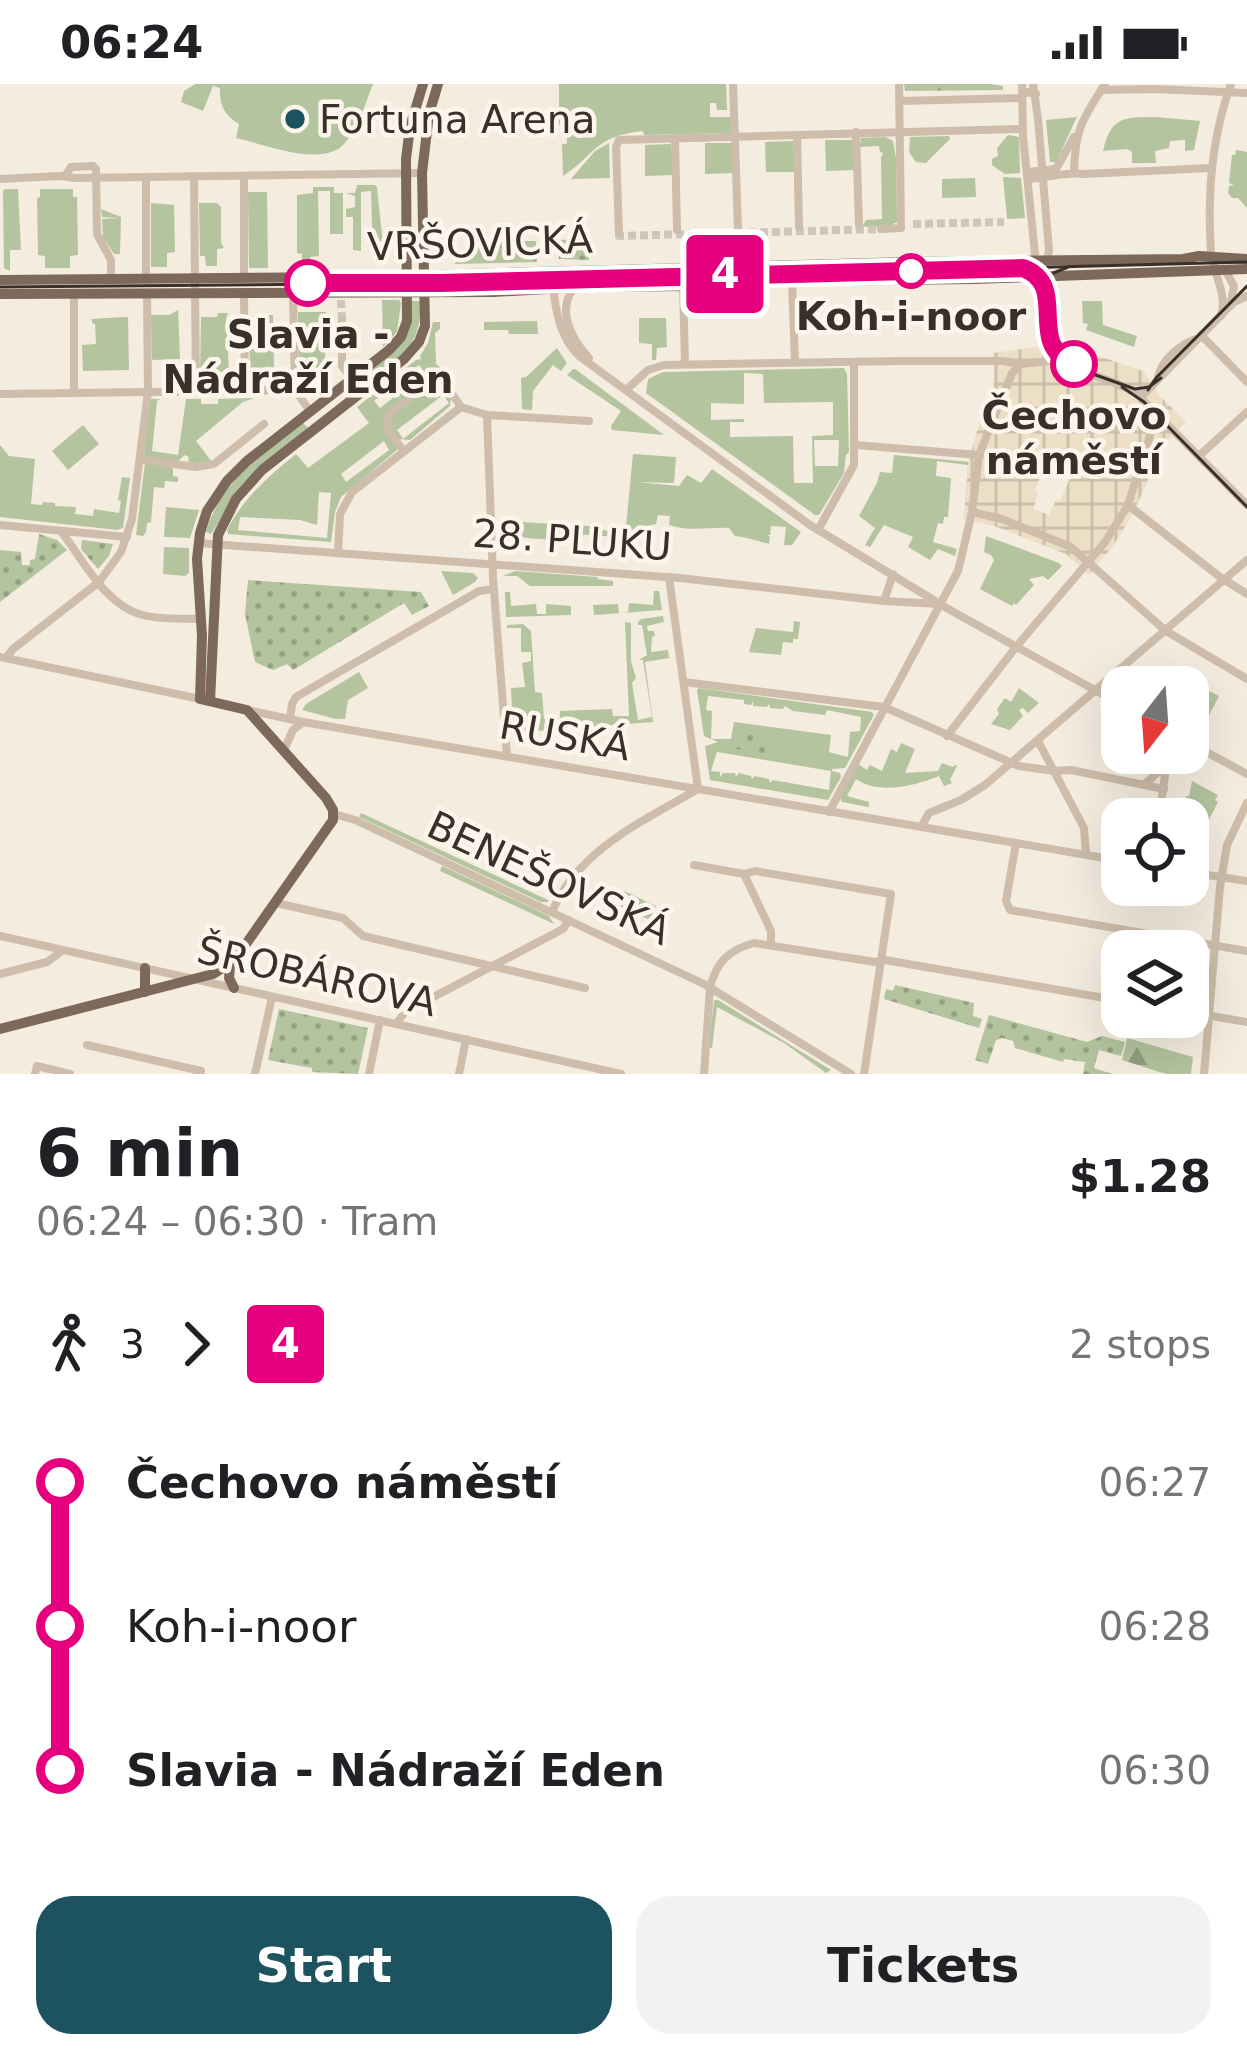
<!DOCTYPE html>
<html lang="en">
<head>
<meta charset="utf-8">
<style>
  body { margin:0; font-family:"DejaVu Sans",sans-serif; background:#f2f2f2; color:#202124; height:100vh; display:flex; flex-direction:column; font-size:45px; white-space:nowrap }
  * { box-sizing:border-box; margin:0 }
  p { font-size:39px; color:#757577 }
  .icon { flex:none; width:66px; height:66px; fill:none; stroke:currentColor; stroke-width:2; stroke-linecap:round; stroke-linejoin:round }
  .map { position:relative; height:990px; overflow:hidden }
  .side { display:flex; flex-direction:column; background:#fff; flex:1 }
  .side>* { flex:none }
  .badge { padding:0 24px; border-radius:9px; font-size:42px; line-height:78px }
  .needle { width:78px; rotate:197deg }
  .tools { position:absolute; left:1101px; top:582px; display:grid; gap:24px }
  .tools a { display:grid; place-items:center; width:108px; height:108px; border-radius:24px; background:#fff; box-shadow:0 12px 48px #0002; font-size:60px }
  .map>.badge { position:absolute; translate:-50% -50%; box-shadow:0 0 0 6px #fff }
  .legs { display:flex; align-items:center; gap:18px; height:132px; padding:0 36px; font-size:39px }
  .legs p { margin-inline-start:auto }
  .summary { display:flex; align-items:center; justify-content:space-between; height:204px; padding:0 36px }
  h1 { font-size:66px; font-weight:600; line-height:90px }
  .button { display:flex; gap:24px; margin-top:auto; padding:24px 36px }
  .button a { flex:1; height:138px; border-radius:36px; background:#1d535e; color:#fff; font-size:48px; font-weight:600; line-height:138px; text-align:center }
  .button a+a { background:#f2f2f2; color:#202124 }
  ul { padding:0 36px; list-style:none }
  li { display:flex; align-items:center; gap:42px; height:144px; font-size:45px }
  li i { display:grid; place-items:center; width:18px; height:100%; margin:0 15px; background:currentColor }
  li i::after { content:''; width:30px; height:30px; margin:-15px; border:9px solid; border-radius:50%; background:#fff }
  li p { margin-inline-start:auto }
  li:first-child i { background:linear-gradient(#0000 50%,currentColor 0) }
  li:last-child i { background:linear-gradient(currentColor 50%,#0000 0) }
  .status { display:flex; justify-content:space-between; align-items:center; height:84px; padding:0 60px; background:#fff; direction:ltr }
  .status svg { height:33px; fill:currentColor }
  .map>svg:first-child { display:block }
</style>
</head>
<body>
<div class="status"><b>06:24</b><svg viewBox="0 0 49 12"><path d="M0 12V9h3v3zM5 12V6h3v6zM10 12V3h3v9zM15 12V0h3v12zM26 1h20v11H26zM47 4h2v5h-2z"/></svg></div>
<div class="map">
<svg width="1247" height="990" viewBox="0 0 1247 990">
  <defs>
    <pattern id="forest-firs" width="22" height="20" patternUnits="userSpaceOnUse" patternTransform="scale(3)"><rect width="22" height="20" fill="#b3c49e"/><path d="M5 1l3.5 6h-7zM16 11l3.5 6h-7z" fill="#93a081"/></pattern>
    <pattern id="park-dots" width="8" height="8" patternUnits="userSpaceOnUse" patternTransform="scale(3)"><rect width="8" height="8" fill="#b3c49e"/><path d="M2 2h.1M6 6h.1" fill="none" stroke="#93a081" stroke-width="1.8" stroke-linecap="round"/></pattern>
    <pattern id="plaza-grid" width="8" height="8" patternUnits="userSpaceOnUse" patternTransform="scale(3)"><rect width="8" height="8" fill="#ecdfc5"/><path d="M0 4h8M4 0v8" fill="none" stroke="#cbc0a9"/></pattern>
  </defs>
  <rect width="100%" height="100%" fill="#f4ecdf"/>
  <!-- green -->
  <g fill="#b3c49e" fill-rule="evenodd">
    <path d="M195,0H373C365,19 359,45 344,60C322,84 264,60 236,54L239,40C224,31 219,20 220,4L213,2L203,27L181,18L184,7Z"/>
    <path d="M559,0H726L727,26H717L716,19H710V33H732V49L644,51L643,47C595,52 597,69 563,92L562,60H567V42L559,41Z"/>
    <polygon points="1077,33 1056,78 1050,78 1046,36"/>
    <path d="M1156,33L1200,37L1194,66L1185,67V56L1170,57L1169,64L1155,67L1156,79H1132V68L1127,65L1103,67C1111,33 1123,33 1156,33Z"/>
    <polygon points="1008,51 1019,53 1020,89 1005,90 992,81 992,75 998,72 997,64"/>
    <polygon points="949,52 950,55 926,79 916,78 909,68 910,53"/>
    <polygon points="886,53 893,57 896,74 897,138 887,143 866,143 863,141 866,136 882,135 881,74 883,69 880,68 879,62 860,63 861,54"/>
    <polygon points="825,56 853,56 855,86 826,87"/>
    <polygon points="793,57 795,88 766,88 765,58"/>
    <polygon points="609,59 610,94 571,95 595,67"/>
    <polygon points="705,59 732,59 734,89 705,90"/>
    <polygon points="671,60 674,91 645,92 645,61"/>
    <polygon points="1236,66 1247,68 1247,124 1238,114 1232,114 1228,109 1229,102 1234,101 1229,99 1232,71 1235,71"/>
    <polygon points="1003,93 1021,94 1025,134 1007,135"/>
    <polygon points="975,94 976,113 942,114 942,95"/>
    <polygon points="357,101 375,101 377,103 384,171 373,172 371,107 361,108 361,167 353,166 353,133 346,133 346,125 355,123 355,112 346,109 355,109"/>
    <polygon points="313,103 334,103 334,109 343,109 343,150 330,150 330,107 318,107 319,172 310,173 309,182 302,182 302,170 297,169 297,111 313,109"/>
    <polygon points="6,105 18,105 21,166 10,166 10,187 4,184 3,106"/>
    <polygon points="40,105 73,105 73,113 77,113 78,171 70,172 70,184 45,184 45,172 38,171 37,114 40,113"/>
    <polygon points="248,108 267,108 268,184 249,184"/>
    <polygon points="151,119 174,121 175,168 167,169 167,183 151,183"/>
    <polygon points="199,119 217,119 221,123 221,159 224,164 217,165 217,182 206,182 205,172 200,172"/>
    <polygon points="101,125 121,133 120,170 114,170 103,153 102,135 120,134 102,133"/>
    <polygon points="882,183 886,185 883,186 883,192 696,197 694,188"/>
    <polygon points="690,188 689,197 570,200 569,194 565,194"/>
    <polygon points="533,192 532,201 444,204 442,197"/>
    <polygon points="382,216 399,216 401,219 397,248 383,263"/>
    <path d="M410,217H421C421,261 401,281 362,300L360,293L402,259Z"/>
    <polygon points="1082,217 1102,217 1103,241 1137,252 1134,263 1086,246 1088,240 1083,239"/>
    <polygon points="178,226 180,275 152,276 151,231 169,231"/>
    <polygon points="298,228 326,228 325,275 329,287 309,303 316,312 314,313 309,311 299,299"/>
    <polygon points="218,229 228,229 226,235 229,288 219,288 219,293 206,293 206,287 201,287 200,293 201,233 217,233"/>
    <polygon points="273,231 274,283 254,285 250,292 249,232"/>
    <polygon points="123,233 128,233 129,286 83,287 82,261 96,260 95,240 92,239 92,235"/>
    <polygon points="639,234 666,234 667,263 657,264 656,276 652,276 652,260 639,259"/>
    <polygon points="537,237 538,250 509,250 508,246 484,246 484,238"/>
    <path d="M433,238H440V245L435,249L436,280L440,283L437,295L385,331L398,365L341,413L335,428L331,458L228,450L227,446C244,413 268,393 296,370L308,384L369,339L357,323L416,276L421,275L420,272L428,259ZM419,281L425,289L380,324L374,317ZM384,357L389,366L346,398L341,390ZM319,408L331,409L327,454L238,446L240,433L300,436L317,441Z"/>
    <polygon points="557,264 567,279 561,287 553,281 533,307 532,326 522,325 521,294 526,293"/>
    <path d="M844,284L847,290L849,368L846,371L844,389L819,431H815L646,309L648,295L663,288ZM744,289L763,290L764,319L833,318V351L812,352L813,399H794L793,352L730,353V338H744V335L711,336V319L744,320ZM814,356H839L838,382H815Z"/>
    <polygon points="573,285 575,285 664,351 612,346 611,342 621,327 567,291"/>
    <path d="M432,300L443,302L451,313L450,322L410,356L399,355L392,348L389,336L391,332ZM443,311L449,319L403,355L397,346Z"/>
    <polygon points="254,314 243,318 196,357 212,378 192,379 188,377 189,373 185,371 177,378 144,372 150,315 160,315 157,317 152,367 178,371 186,315 201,315 201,320 218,320 218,315"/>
    <path d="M302,338L309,345C287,364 262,381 242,401C229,415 222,435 211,450L206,448C220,397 264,369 302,338Z"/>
    <polygon points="83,341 99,360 68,386 52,367"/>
    <polygon points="0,361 9,372 35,375 31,420 42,421 43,418 55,419 55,422 76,423 75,430 93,432 94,425 119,429 121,417 118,416 122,393 130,394 123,444 117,446 0,433"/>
    <path d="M633,370L676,373L674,399L637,398L679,402L687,391L701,399L712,385L801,448L792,461H784L786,443L771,442L770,451H767L770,453L769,460C757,457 747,453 735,452L729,444C708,443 690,448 669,441L670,432L658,431L656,440L646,442L645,451L633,450L632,454L559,449L557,471L549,470L553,456L502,452V437L589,442L625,452Z"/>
    <polygon points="894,371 969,378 971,383 964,438 968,381 937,377 936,392 951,394 948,433 944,433 943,440 938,439 933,458 957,465 955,472 938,465 930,476 908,463 913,453 884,441 870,463 865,461 875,444 859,432 877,399 880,388 892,389"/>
    <polygon points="145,379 168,381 173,385 173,392 178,393 178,398 165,397 164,404 154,403 151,438 147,439 146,448 143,452 136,451"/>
    <polygon points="166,423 199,426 190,454 164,453"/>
    <polygon points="986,452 1059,479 1062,482 1048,496 1043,492 1029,495 1034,501 1016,521 1014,519 1012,522 980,505 994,476 991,471 984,468"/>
    <polygon points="164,463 189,464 189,489 185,492 163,490"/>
    <polygon points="441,487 473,489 478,494 475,498 453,511"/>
    <polygon points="515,487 597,493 598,495 613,497 613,502 530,502 517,492 503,492"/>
    <polygon points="654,507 659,507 662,526 594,531 593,521 618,520 619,529 628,529 629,519 653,521"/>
    <polygon points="505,508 510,508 511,522 536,520 537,530 546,530 546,520 571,522 571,531 506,533"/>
    <polygon points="663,532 664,538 647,542 648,547 654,547 655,552 652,553 651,568 668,566 669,574 645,578 653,638 513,649 511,604 525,603 522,579 531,577 531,568 521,568 521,544 507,544 507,541 523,540 531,547 535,608 542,609 544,635 560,634 560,627 612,625 613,632 629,632 625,538 631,539 631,577 636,594 632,599 638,636 652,633 643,576 639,576 647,571 642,541 638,541 638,538 641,535"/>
    <polygon points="794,537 800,538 798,555 793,555 793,559 783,558 781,571 749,568 756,544 793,548"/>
    <polygon points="359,588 368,604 348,616 345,635 336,635 302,626 306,620"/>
    <path d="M699,604L872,628L874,631L845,684L832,685V687L840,689L841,693L828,716L710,696L705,662L718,658L704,652L697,606ZM708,612L744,616V620L751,621L753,617V622L767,623L769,620L770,624L783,625L785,622L793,627L825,631L827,626L861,633L860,647L850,648L848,673L829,668L831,651L734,638L731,655H711L712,627L706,626ZM717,668L831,687L829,706L773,696L770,699L769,695L755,692L752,695L751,692L739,689L736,693L735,689H723L720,693V688L711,687Z"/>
    <polygon points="1019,604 1039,619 1028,629 1023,624 1019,626 1023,632 1010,646 991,640 999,630 997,625 1005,614 1011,618"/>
    <polygon points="1203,604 1219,612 1204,641 1188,633"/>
    <path d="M901,659L915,665L905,689L938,687L942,679L953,683L955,681L957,682L950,696L952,699L944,702L939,692C914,702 879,711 856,695L847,712L869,718V723L842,718L840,713L858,680L867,686L870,681L882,687L891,665L897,668Z"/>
    <polygon points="1192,697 1218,711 1215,716 1218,718 1202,749 1199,749 1197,756 1188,755 1188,735 1182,735 1185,734 1186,712 1189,712"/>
    <polygon points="361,729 548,816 548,818 541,818 359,733"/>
    <polygon points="442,782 549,832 554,840 440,787"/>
    <polygon points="624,807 656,822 650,836 618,821"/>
    <polygon points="714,916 718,916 831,986 826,989 784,959 717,923 712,964 709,963"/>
  </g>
  <!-- forest -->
  <g fill="url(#forest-firs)">
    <polygon points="904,0 990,0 1003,2 1003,6 905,7"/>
    <polygon points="1127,954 1193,973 1191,990 1166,990 1122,976"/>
  </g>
  <!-- park -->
  <g fill="url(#park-dots)">
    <polygon points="589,155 589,176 559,175 557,156"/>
    <polygon points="482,157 536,157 537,178 454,180"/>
    <polygon points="39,450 57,456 67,466 0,518 0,466 21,468 22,481 30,481 30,476 35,475"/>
    <polygon points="82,456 113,460 109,472 98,485 81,465"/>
    <polygon points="248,496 421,508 429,522 412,531 404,519 293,586 287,580 273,586 255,578 245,530"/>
    <polygon points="739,646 767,650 764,670 736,665"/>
    <polygon points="895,901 974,919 973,932 982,935 979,944 884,915 886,905 893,907"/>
    <polygon points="279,925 368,944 358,990 312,988 312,984 268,976"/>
    <polygon points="989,931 1087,958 1102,952 1125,958 1121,972 1099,966 1094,984 1112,990 1083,990 1085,978 1064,975 1063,978 1015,964 1013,957 1002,954 996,956 988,980 975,976"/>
  </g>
  <!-- plaza -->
  <path fill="url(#plaza-grid)" fill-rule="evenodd" d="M1070,258L1071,263L1143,287L1161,313L1186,338L1156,368L1147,399L1131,433L1113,462L1089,491L1066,470L994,442L964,436L968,380L979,340L994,308L993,269ZM1048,370L1076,381L1060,417L1056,416L1049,431L1033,425L1038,409L1035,407Z"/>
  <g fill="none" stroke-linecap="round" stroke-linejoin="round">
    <!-- minor-tunnel -->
    <g stroke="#cfc6bb" stroke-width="8" stroke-dasharray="8 4" stroke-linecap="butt">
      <polyline points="913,140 1004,138"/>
      <polyline points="619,149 619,152 881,145"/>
      <polyline points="341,216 342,237"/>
    </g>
    <!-- minor -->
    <g stroke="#cdbdaa" stroke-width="8">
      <polyline points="733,0 738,145"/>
      <polyline points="1022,0 1023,52 1036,180"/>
      <path d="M1033,0L1038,35L1049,167L1043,192L1047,257C1061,290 1110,291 1137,310L1247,421"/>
      <polyline points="1101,6 1155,5 1247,9"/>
      <polyline points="900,17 1020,14 1026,8 1036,10"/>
      <polyline points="856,48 859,141"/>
      <polyline points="797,51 799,143"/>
      <polyline points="675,54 677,146"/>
      <polyline points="1027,88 1056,85 1074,53"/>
      <path d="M1074,88C1075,45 1082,36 1105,0"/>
      <polyline points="65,92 71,83 93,82 96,85 97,150 111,176 111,195"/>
      <polyline points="194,92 196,307"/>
      <polyline points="244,92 244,193"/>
      <polyline points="146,93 146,195"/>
      <polyline points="0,95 60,92 75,94 422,89"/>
      <path d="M1028,95C1046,94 1067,87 1084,90L1210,84"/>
      <polyline points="881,145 901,144 899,0"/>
      <polyline points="619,149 616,63 619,56 1022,45"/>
      <polyline points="1225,186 1234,202 1230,222"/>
      <path d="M551,188C555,218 556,249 579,272L810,441L950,526L1122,621"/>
      <polyline points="792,197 795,278"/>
      <polyline points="683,202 685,280"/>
      <path d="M574,204C556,226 572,256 589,274"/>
      <polyline points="74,210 74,309"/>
      <polyline points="293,210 295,306"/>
      <polyline points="244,211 245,307"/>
      <path d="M1221,232C1228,210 1213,190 1211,168C1207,110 1211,55 1231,0"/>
      <polyline points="342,237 342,282 362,308"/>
      <polyline points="1201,251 1247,298"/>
      <path d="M1158,293C1162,276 1180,260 1196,255"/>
      <polyline points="626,306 648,286 664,281 901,277 1003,277 1021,280 1058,276"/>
      <polyline points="0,310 295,306 310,327"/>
      <polyline points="1141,313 1234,218 1247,212"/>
      <polyline points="461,323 487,331 589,337"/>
      <polyline points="487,331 493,494 507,672"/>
      <polyline points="855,361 979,371"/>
      <path d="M404,367C395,354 379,343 391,328L434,297L444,298L461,323"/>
      <polyline points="1200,371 1247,328"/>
      <polyline points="140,375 195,383 214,380 264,340"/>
      <polyline points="1128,421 1220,493 1247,510"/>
      <polyline points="972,428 1002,435 1071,463 1166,547 1247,595"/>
      <polyline points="0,441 127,453"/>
      <polyline points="818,446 854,381 854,278"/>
      <path d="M61,447C83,476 105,521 142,531C161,536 182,534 201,535"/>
      <polyline points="198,459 680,494 884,517 940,520"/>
      <polyline points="338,469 340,430 352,408 461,323"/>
      <polyline points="884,517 893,490"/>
      <polyline points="0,573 200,615"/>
      <polyline points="6,574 13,565 99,498 121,468 132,435 148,308 147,210"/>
      <polyline points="684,598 884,623 1019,682 1054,687 1071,686 1164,705"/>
      <polyline points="248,626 303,638 1122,777"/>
      <polyline points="290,635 292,620 296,613 479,507 494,505"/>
      <polyline points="947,652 1016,563 1105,458 1128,421 1153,342 1159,331"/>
      <polyline points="1038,657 1084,744 1086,770"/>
      <polyline points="1188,658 1247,690"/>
      <polyline points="284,666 293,646 302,639"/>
      <polyline points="1145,700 1167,680"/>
      <polyline points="829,728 958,487 972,428 979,371 1012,289 1021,280"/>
      <polyline points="334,730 355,736 704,900 851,990"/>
      <polyline points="1159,735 1168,669"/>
      <polyline points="921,743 929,729 961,716 985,701 1247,476"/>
      <polyline points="1016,759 1006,817 1010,826 1247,867"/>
      <polyline points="694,781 744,790 755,787 891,810 864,990"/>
      <polyline points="1188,788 1247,797"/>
      <polyline points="744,790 771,847 771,860"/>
      <polyline points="276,819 343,834 363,852 585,904"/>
      <path d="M552,828C578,766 643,737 698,705L669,493"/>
      <polyline points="0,852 621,990"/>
      <polyline points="0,890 47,878 62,867"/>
      <polyline points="1188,928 1247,938"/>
      <polyline points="396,940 405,928 563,845 569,836"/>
      <polyline points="87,961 201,987 200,990"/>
      <polyline points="35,990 37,982 70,990"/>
      <polyline points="255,990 272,913"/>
      <polyline points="369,990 380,936"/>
      <polyline points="459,990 466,955"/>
      <path d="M704,990L710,903C717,877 729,866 754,859L875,878L885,876L1122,917"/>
      <polyline points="1204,990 1220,803 1227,761 1247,719"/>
    </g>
    <!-- major -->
    <g stroke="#7c695a" stroke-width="10">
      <polyline points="0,196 353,193 908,178 1183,175 1199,172 1247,175"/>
      <polyline points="0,210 493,208 583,203 693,202 723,198 976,195 1247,185"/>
      <polyline points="210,617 218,451 236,415 262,386 404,275 419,258 425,242 422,89 429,30 438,0"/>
      <polyline points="230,881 229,894 234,904"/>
      <polyline points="145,908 145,884"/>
      <polyline points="0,945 213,890 234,877 333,736 333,726 326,714 247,626 200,615 202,552 197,475 200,449 207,427 227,397 247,377 389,266 401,253 407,237 406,75 410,43 423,0"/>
    </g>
    <!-- tram -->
    <g stroke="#3a302a" stroke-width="3">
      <polyline points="1068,183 1051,190 1042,207 1046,261 1053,273 1062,279 1135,305 1149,303 1161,294"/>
      <polyline points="0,203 439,199 1247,178"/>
      <polyline points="1122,303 1144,318 1247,423"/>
      <polyline points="1148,306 1156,294 1247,202"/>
    </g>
  </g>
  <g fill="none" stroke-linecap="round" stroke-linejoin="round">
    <defs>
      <path id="line-1" d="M308,199H440L1023,184C1071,202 1024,260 1074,280"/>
    </defs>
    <!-- line-1 casing -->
    <use href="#line-1" stroke="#fff" stroke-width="27"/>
    <!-- line-1 -->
    <use href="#line-1" stroke="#e6007e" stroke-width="18"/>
  </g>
  <!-- markers -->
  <circle fill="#1d535e" stroke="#fbf5ec" stroke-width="4.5" cx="295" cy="35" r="12"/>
  <g fill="#fff" stroke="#e6007e" stroke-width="6">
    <circle cx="911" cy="187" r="15"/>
    <circle cx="308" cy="199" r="21"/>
    <circle cx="1074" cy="280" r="21"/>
  </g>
  <g text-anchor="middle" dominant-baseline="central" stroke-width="9" stroke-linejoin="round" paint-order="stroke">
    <!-- poi labels -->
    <g font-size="39" fill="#3a302a" stroke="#fbf5ec" text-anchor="start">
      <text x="319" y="35">Fortuna Arena</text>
    </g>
    <!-- street labels -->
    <g font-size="39" fill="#3a302a" stroke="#fbf5ec">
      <text transform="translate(480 159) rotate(-2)">VRŠOVICKÁ</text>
      <text transform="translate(572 456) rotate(4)">28. PLUKU</text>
      <text transform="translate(565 652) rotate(10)">RUSKÁ</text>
      <text transform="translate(549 794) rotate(25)">BENEŠOVSKÁ</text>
      <text transform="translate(317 892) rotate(13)">ŠROBÁROVA</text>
    </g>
    <!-- stop labels -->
    <g font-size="39" font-weight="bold" fill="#3a302a" stroke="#fbf5ec">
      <text x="911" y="232">Koh-i-noor</text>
      <text x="308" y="250">Slavia -<tspan x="308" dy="45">Nádraží Eden</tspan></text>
      <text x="1074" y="331">Čechovo<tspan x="1074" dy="45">náměstí</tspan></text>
    </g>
  </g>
</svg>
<div class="tools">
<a><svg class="needle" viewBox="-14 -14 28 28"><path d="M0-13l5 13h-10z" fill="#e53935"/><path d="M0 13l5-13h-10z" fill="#757577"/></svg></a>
<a><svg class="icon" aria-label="locate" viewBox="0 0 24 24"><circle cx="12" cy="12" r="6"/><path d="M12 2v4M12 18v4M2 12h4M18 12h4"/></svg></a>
<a><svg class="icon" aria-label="layers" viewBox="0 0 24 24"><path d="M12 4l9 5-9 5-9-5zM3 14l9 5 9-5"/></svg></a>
</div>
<b class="badge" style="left:725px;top:190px;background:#e6007e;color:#fff">4</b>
</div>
<section class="side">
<div class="summary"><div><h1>6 min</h1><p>06:24 – 06:30 · Tram</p></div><b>$1.28</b></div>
<div class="legs"><svg class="icon" aria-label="walk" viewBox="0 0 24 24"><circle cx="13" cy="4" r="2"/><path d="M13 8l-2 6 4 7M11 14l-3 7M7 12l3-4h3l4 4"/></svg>3<svg class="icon" aria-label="forward" viewBox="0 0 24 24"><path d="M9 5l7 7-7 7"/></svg><b class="badge" style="background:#e6007e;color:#fff">4</b><p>2 stops</p></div>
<ul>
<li><i style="color:#e6007e"></i><b>Čechovo náměstí</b><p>06:27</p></li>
<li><i style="color:#e6007e"></i><span>Koh-i-noor</span><p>06:28</p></li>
<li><i style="color:#e6007e"></i><b>Slavia - Nádraží Eden</b><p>06:30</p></li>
</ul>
<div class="button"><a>Start</a><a>Tickets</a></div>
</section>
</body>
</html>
